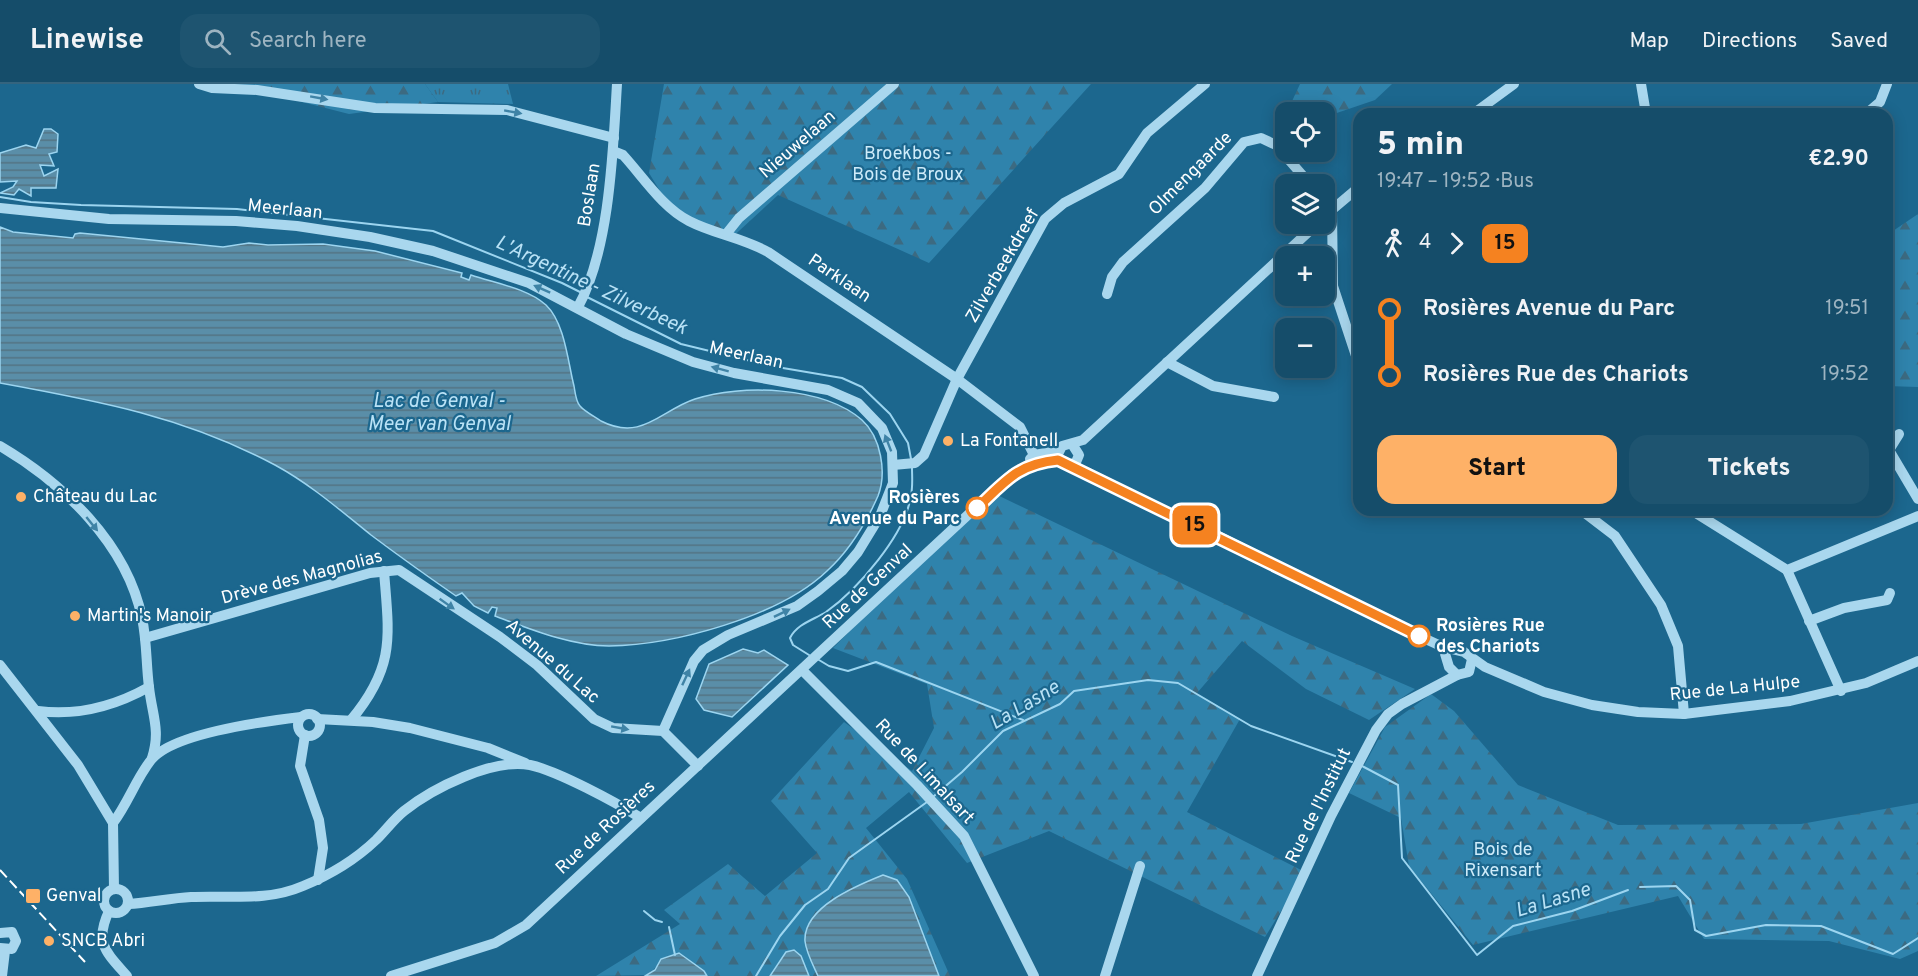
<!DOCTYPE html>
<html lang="en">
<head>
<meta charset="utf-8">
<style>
  body { margin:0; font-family:Overpass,sans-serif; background:#1e5470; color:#f1f3f6; height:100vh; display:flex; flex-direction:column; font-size:22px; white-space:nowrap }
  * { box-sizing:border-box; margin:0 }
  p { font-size:20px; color:#9db4c1 }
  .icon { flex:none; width:33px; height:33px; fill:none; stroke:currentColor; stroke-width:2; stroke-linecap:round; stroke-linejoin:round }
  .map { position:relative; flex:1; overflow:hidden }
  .details { position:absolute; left:1353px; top:24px; width:540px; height:408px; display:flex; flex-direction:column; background:#154d6a; border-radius:18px; box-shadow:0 3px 15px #0003,0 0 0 2px #34647e }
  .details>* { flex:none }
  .badge { padding:0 12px; border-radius:9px; font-size:21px; line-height:39px }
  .buttons { position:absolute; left:1275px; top:18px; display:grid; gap:12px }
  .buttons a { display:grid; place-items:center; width:60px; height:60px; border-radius:12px; background:#154d6a; box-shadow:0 3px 15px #0003,0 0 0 2px #34647e; font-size:30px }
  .map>.badge { position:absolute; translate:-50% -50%; box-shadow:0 0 0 3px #fff }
  .legs { display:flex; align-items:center; gap:9px; height:66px; padding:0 24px; font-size:20px }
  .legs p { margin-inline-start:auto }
  .headline { display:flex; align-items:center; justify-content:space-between; height:102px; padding:0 24px }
  h1 { font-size:33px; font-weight:800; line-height:45px }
  .cta { display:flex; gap:12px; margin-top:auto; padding:12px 24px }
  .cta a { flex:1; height:69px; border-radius:18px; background:#feb167; color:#111; font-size:24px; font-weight:800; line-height:69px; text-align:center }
  .cta a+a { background:#1e5470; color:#f1f3f6 }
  ul { padding:0 24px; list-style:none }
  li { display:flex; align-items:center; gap:21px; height:66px; font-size:22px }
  li i { display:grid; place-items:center; width:9px; height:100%; margin:0 8px; background:currentColor }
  li i::after { content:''; width:15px; height:15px; margin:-8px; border:4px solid; border-radius:50%; background:#154d6a }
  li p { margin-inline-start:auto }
  li:first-child i { background:linear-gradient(#0000 50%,currentColor 0) }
  li:last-child i { background:linear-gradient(currentColor 50%,#0000 0) }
  header { display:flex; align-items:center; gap:36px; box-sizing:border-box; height:84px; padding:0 30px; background:#154d6a; border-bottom:2px solid #34647e }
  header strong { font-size:28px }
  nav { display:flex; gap:33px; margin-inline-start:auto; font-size:21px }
  .search { width:420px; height:54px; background:#1e5470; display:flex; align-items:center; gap:15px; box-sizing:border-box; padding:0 21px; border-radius:18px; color:#9db4c1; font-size:22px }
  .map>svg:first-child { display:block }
</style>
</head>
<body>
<header>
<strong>Linewise</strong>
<div class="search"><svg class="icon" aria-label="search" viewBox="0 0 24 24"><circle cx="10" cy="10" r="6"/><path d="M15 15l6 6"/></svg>Search here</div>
<nav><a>Map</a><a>Directions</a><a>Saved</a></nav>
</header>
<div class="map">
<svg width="1918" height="892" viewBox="0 0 1918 892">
  <defs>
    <pattern id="grass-tufts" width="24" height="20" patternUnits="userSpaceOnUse" patternTransform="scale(1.5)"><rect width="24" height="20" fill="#2f83ac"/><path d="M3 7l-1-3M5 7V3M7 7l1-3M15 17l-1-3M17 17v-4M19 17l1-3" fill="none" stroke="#3c6a81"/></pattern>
    <pattern id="forest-firs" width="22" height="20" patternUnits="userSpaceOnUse" patternTransform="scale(1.5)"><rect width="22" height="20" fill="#2f83ac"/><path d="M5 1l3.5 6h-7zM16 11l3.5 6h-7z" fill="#3c6a81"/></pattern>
    <pattern id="water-rules" width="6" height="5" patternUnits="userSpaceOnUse" patternTransform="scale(1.5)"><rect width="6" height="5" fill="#5a8ea8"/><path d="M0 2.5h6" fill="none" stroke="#547483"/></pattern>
  </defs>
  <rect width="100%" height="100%" fill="#1c678e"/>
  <!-- grass -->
  <polygon fill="url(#grass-tufts)" points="425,0 508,0 513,20 438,18"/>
  <!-- forest -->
  <g fill="url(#forest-firs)">
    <polygon points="231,0 425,0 438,18 349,30"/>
    <polygon points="664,0 1091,0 929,179 778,111 728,157 668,120 649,89"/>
    <polygon points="1300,0 1392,0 1375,16 1325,33 1324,28 1287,28"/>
    <polygon points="1918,130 1918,303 1887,302 1887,151"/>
    <path d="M989,407L1292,552L1415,605L1369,636L1306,605L1242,557L1197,609L1240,635L1187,728L1305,788L1265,853L1049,747L967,779L909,708L866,744L907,795L950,892H939L909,813L897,796C883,798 867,798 854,803C837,810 806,831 805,851C804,865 813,880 818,892H809L801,872L794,866L786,868L770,892H707C704,885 698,885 693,880C676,862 661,876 649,891L596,892L680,840L664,826L728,780L765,812L817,769L771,717L844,638L912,687L934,644L927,600L833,564Z"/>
    <polygon points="1431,610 1454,627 1518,701 1618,741 1801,740 1918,719 1918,867 1900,875 1829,857 1704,855 1678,812 1473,861 1409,782 1401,734 1349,709 1385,643"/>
  </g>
  <!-- water -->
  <g fill="url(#water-rules)" stroke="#9cd5f0" stroke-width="1.5">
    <polygon points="44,45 51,45 58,50 57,68 49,70 54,82 40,81 44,92 58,85 56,104 31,104 31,112 19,105 14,111 0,109 13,103 17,97 0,98 0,69 26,61 36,64"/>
    <path d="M0,143L13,148L73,154L75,150L80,149L223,163L249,159L268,161L323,160L375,167L462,189L461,193L469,196L471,191C494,199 527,204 546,221C565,239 568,279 574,302C575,308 576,318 580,322C584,327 595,333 601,337C642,358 661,326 695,315C741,300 823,302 862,336C881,353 887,389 878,412C866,439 849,467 827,487C779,533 673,561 609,562C571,562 530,545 495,532L497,524L492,523L488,529L474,522L462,509L456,512C427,492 399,472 371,451C340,426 310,400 275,381C185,333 99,317 0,299Z"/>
    <polygon points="743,565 758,569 764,566 788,581 732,633 704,626 696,615 709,580"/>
    <path d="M883,791L897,796L909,813L939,892H818C813,881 806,868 805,857C803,823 858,801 883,791Z"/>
    <polygon points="794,866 801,872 809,892 770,892 786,868"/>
    <polygon points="679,869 704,887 707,892 645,892 655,886 661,875"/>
  </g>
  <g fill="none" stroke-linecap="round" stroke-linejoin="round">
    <!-- stream -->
    <g stroke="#9cd5f0" stroke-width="2">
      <polyline points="0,113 31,118 81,121 237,125 433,147 562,199 580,208"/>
      <polyline points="587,213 681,260 771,282 842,294 862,303 890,330 908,359 911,375"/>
      <path d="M809,571L793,561L790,554C797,540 813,536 826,528C857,506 906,450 911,411C913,402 912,392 912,384"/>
      <polyline points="819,576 829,582 848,587 876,578 1023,636"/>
      <polyline points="1362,682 1398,701 1402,774 1477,871 1513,842 1572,827 1628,806"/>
      <polyline points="934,712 962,688 1003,647 1060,620 1074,607 1148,596 1178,599 1251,642 1352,678"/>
      <polyline points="1640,803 1676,802 1690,816 1695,846 1706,852 1766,841 1821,842 1893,870 1918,854"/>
      <polyline points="644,827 655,836 662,838"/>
      <polyline points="669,843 675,871"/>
      <polyline points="756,892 780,852 805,821 828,805 849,774 927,718"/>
    </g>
    <!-- minor -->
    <g stroke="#a9d7ee" stroke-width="10">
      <polyline points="199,0 212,4 257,6 375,24 507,26 614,54"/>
      <polyline points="1641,0 1646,30"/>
      <polyline points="1473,30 1514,0"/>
      <polyline points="1866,30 1880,18 1887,0"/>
      <path d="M613,67L623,71C644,94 662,123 689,137C714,150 741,153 768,168L957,295L1020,343L1034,371"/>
      <polyline points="1324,118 1332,127 1333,202 1359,281"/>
      <polyline points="0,124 109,135 236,137 297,142 370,153 433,167 529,199 626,250 693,278 734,289 828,306 858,319 882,344 892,368 893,399 880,432 858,468 842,487 818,507 797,522 728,551 703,566 694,577 663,647"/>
      <polyline points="1327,130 1359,103"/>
      <polyline points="1317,140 1083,356 1062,362 1057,372 1061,379 1198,442 1404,545 1443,563 1464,568 1485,583 1544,608 1592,621 1638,628 1684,630 1790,617 1866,599 1918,577"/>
      <polyline points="727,149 739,134 894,0"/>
      <polyline points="1107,210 1112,193 1123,178 1205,104 1244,58 1261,54 1276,61 1310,100"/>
      <path d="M578,223C610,165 613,66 617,0"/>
      <polyline points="1167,278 1213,302 1274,313"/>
      <polyline points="1899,350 1889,366 1918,415"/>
      <path d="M0,362C63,399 127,460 142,534C147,557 146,580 149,603C152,631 161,646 152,674"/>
      <polyline points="1030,375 1034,371 1058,367"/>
      <polyline points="893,381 915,379 924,371 957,295 1045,135 1064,119 1119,90 1147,49 1205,0"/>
      <polyline points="1069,381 1076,378 1079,371 1072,360"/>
      <polyline points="1581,426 1615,452 1661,521 1678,562 1684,630"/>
      <polyline points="1691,426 1787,486 1918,432"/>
      <polyline points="1787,486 1841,607"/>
      <polyline points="1809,537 1844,524 1887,516 1890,509"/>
      <polyline points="145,554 370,489 399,486 500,553 537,581 594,635 613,644 663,647 698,682"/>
      <polyline points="1443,563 1449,583 1457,591 1469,588 1472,575"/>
      <polyline points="0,581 78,681 113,739 114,805"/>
      <polyline points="802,586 917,701 964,752 1034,892"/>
      <path d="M38,627C77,632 115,622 149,603"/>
      <circle cx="309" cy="641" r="11"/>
      <polyline points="317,635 373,638 410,644 488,664 525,679"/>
      <path d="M351,636C396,582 389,552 384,487"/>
      <polyline points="305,651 300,682 319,736 323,764 318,796"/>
      <path d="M113,739C128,719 136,695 151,676C173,649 267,637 301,633"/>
      <circle cx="116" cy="817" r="12"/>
      <path d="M128,820C149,819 170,814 191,813C230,811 266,818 303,802C330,791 355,776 376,756C386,746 394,735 404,727C433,704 493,674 530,681C558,687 615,718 641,734"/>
      <path d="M109,827C94,859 106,868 127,892"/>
      <polyline points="0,849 12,848 16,857 12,865 0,864"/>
      <polyline points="2,892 5,867"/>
      <polyline points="391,892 495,859 526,841 1012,390 1035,379 1058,376"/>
      <polyline points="1105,892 1140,782"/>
      <polyline points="1257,892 1331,732 1376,646 1388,630 1402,620 1457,591"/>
    </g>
    <!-- rail -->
    <polyline stroke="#fff" stroke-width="2" stroke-dasharray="10 4.5" stroke-linecap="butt" points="0,786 85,878"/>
  </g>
  <!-- one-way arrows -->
  <defs><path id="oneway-solid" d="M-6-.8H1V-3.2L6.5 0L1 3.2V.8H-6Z" transform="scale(1.5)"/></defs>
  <g fill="#3f83a6">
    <use href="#oneway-solid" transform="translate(319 14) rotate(10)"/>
    <use href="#oneway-solid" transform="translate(513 28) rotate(10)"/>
    <use href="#oneway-solid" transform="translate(542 205) rotate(-156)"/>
    <use href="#oneway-solid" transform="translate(720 285) rotate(-165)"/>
    <use href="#oneway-solid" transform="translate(888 359) rotate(-111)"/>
    <use href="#oneway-solid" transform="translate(92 440) rotate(51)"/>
    <use href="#oneway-solid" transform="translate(447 520) rotate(35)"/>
    <use href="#oneway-solid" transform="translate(782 529) rotate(-26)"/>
    <use href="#oneway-solid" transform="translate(686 593) rotate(-65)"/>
    <use href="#oneway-solid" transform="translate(620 644) rotate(10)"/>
  </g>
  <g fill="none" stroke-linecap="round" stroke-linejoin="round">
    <defs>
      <path id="line-1" d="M977,424C1005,398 1017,380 1058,376L1419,552"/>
    </defs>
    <!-- line-1 casing -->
    <use href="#line-1" stroke="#fff" stroke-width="14"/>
    <!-- line-1 -->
    <use href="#line-1" stroke="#f58220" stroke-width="9"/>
  </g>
  <!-- markers -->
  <g fill="#feb167" stroke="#1c678e" stroke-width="2">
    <circle cx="948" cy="357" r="6"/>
    <circle cx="21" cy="413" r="6"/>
    <circle cx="75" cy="532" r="6"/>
    <rect x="25" y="804" width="16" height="16" rx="3"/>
    <circle cx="49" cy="857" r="6"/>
  </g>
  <g fill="#fff" stroke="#f58220" stroke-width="3">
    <circle cx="977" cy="424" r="10"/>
    <circle cx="1419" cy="552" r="10"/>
  </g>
  <g text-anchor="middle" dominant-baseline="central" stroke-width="4.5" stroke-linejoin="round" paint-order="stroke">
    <!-- street labels -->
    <g font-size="18" fill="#fff" stroke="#1c678e">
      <text transform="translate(798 61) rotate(-41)">Nieuwelaan</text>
      <text transform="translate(1191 90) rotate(-45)">Olmengaarde</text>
      <text transform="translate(590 111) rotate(-81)">Boslaan</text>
      <text transform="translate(285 126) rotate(6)">Meerlaan</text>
      <text transform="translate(1003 182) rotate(-60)">Zilverbeekdreef</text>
      <text transform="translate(839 195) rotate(34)">Parklaan</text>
      <text transform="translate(746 272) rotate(12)">Meerlaan</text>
      <text transform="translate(302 494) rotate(-15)">Drève des Magnolias</text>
      <text transform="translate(868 503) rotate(-43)">Rue de Genval</text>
      <text transform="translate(552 578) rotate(41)">Avenue du Lac</text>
      <text transform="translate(1735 605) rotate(-6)">Rue de La Hulpe</text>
      <text transform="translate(924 688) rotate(47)">Rue de Limalsart</text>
      <text transform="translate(1319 722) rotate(-64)">Rue de l'Institut</text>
      <text transform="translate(606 744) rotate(-43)">Rue de Rosières</text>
    </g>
    <!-- park labels -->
    <g font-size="18" fill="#cfecfa" stroke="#1c678e">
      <text x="908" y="70">Broekbos -<tspan x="908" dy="21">Bois de Broux</tspan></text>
      <text x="1503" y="766">Bois de<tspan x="1503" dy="21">Rixensart</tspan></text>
    </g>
    <!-- poi labels -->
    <g font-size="18" fill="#fff" stroke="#1c678e" text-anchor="start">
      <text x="960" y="357">La Fontanell</text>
      <text x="33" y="413">Château du Lac</text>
      <text x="87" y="532">Martin's Manoir</text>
      <text x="46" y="812">Genval</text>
      <text x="61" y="857">SNCB Abri</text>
    </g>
    <!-- stop labels -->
    <g font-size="18" font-weight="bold" fill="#fff" stroke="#1c678e" text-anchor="end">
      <text x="960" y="414">Rosières<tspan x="960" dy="21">Avenue du Parc</tspan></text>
      <text x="1436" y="542" text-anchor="start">Rosières Rue<tspan x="1436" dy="21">des Chariots</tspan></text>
    </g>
    <!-- water labels -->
    <g font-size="20" font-style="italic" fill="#b9e2f6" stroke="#1c678e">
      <text transform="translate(591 202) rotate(25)">L'Argentine - Zilverbeek</text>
      <text x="439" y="318">Lac de Genval -<tspan x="439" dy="23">Meer van Genval</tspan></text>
      <text transform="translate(1025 622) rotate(-31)">La Lasne</text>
      <text transform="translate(1553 817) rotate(-17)">La Lasne</text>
    </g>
  </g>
</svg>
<div class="buttons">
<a><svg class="icon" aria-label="locate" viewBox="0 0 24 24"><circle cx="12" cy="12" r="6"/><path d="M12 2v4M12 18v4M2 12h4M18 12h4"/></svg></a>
<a><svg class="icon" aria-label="layers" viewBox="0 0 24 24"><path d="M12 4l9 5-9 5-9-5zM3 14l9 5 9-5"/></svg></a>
<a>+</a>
<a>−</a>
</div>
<b class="badge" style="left:1195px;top:441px;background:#f58220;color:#111">15</b>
<section class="details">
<div class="headline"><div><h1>5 min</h1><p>19:47 – 19:52 · Bus</p></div><b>€2.90</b></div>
<div class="legs"><svg class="icon" aria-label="walk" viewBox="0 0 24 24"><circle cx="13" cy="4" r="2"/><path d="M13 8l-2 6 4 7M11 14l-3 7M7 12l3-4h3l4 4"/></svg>4<svg class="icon" aria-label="forward" viewBox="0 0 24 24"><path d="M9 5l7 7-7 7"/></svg><b class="badge" style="background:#f58220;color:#111">15</b></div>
<ul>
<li><i style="color:#f58220"></i><b>Rosières Avenue du Parc</b><p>19:51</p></li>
<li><i style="color:#f58220"></i><b>Rosières Rue des Chariots</b><p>19:52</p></li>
</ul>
<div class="cta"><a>Start</a><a>Tickets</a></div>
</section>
</div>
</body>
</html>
